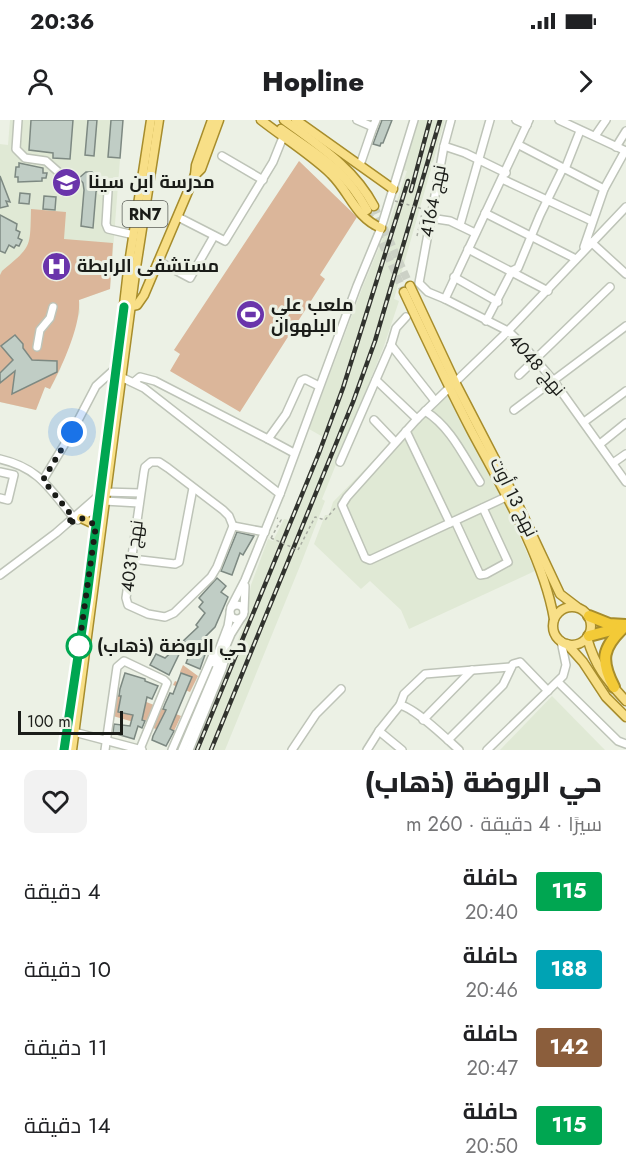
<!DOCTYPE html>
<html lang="ar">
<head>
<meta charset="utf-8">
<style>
  body { margin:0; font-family:Jost,Cairo,sans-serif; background:#f2f2f2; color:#202124; direction:rtl; height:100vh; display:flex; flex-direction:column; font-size:22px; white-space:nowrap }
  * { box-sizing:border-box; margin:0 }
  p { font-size:20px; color:#757577 }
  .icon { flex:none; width:33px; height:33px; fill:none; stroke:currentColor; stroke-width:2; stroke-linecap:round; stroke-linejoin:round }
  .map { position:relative; height:630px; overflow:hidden; direction:ltr }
  .drawer { display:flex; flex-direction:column; background:#fff; flex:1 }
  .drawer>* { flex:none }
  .badge { padding:0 12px; border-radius:4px; font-size:21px; line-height:39px }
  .scale { position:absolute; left:18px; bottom:15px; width:105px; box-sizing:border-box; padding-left:6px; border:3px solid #1a1c18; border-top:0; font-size:16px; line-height:21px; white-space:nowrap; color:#1a1c18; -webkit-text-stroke:4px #ecf1e5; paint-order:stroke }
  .you { position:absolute; width:30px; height:30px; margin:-15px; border:4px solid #fff; border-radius:50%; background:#1a73e8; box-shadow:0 0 0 9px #1a73e833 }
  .map>.badge { position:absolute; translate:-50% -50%; box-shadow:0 0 0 3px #fff }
  .round { display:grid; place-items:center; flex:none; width:63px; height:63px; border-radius:12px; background:#f2f2f2 }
  .headline { display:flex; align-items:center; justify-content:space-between; height:102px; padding:0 24px }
  h1 { font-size:28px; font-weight:800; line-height:45px }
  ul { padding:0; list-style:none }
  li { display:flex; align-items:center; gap:18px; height:78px; padding:0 24px }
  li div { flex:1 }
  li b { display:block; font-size:22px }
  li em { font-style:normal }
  li .badge { min-width:66px; font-weight:700; text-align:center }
  .status { display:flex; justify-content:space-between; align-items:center; height:42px; padding:0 30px; background:#fff; direction:ltr }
  .status svg { height:16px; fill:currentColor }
  header { display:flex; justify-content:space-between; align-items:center; height:78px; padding:0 24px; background:#fff; font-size:27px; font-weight:800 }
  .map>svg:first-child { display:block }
</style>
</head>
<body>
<div class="status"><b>20:36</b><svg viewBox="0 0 49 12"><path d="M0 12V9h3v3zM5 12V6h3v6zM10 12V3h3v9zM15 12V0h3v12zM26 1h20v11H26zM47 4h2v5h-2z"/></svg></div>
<header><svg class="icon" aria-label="forward" viewBox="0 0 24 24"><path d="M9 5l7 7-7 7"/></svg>Hopline<svg class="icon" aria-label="person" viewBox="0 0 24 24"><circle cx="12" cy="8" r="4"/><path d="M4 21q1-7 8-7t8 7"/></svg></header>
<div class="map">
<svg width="626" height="630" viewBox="0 0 626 630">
  <rect width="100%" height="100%" fill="#ecf1e5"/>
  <!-- built -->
  <g fill="#e0e9d5">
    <polygon points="10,0 123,0 110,169 79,180 80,192 60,250 50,269 45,267 36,290 0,282 0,24 8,25"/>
    <polygon points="419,0 445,0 394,179 399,181 384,226 322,379 325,381 302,441 225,630 194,630 249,492 248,483 251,465 268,419 273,421 284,399 289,400 323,317 309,309 363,166 388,106 407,51 403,50"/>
    <polygon points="444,268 505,383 535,451 409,509 401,490 370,461 361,469 314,424 325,395 329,395 333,382"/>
    <polygon points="552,576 605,630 500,630"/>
  </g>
  <!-- green -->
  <g fill="#dbb69a">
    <polygon points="299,41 357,97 320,155 325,159 240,292 170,251 180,234 174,230"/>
    <path d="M31,89L66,92L64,119L113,123L110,169L79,180C81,206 62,246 50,269L45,267L36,290L0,282V155L2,151C32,126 30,128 31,89Z"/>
    <polygon points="183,545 198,556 190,572 173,565 175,561 188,566 192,558 180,552"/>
    <polygon points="116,575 136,578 154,585 148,601 141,599 137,603 113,596"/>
    <polygon points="161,588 181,596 174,611 168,608 162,611 153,608"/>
  </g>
  <!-- building -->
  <g fill="#c0cdc5" stroke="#7d8982" stroke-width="1.5">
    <polygon points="31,0 73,0 70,39 53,38 53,33 29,30"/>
    <polygon points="88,0 97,0 94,36 85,35"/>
    <polygon points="111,0 123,0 120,38 108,37"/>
    <polygon points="382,0 392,0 383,23 381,23 380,26 373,24"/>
    <polygon points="19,43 43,48 43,53 47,53 46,58 42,58 42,61 18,62 18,57 15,57 16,47 19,47"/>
    <polygon points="86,52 92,52 96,56 95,59 100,65 96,72 93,108 81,106 84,70 83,63 79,58"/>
    <polygon points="0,56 10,82 6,81 8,86 0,88"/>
    <polygon points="20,73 30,74 29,84 19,83"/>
    <polygon points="44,76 56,77 55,90 43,89"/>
    <polygon points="0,95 17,104 16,110 20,112 18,118 22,120 19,126 16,125 14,128 9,125 5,133 0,131"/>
    <polygon points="15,215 23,224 23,228 32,240 57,241 57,252 12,274 15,251 0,263 0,253 13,240 1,226"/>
    <polygon points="237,412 254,416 243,435 240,433 232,455 221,451"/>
    <polygon points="217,458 226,466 221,472 228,477 215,507 199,523 207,529 200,549 186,543 193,525 185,522 169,555 150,545 156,534 165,538 198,507 196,505 205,493 199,487 203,482 199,478"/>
    <polygon points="125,553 145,559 145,561 158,566 152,579 147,577 142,600 145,601 142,608 138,606 134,619 113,613 114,604 130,606 133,595 118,592 121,576 119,576 120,569"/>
    <polygon points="181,553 192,557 170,609 174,611 166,626 152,620 153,616 166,590 163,589 165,584 170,573 173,574"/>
  </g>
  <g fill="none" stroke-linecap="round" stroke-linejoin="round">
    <!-- minor-tunnel -->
    <polyline stroke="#ccd1c6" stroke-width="7" stroke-dasharray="7 3.5" stroke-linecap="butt" points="178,630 178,629"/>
    <!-- major-tunnel -->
    <g stroke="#ccd1c6" stroke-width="8" stroke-dasharray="8 4" stroke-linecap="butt">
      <polyline points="374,86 410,166"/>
      <polyline points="367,90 404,172"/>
    </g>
    <defs>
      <g id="minor">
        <polyline points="18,0 16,29 25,38 46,41 64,57"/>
        <polyline points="357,0 373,7 376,0"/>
        <polyline points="451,0 444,26 419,163 428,172 445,179 508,211 523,225 553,260 626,362"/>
        <polyline points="516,0 527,5"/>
        <polyline points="559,0 626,31"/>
        <polyline points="595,16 606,0"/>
        <polyline points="519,25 604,69"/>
        <polyline points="444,26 465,33 506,53"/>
        <polyline points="616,27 626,11"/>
        <polyline points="222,36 263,60"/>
        <polyline points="360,45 373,7"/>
        <polyline points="565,49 580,11"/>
        <polyline points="502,59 592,101"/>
        <polyline points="108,71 106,104 108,109 134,115"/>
        <polyline points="485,93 576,139"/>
        <polyline points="178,97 225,121 273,42 285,12"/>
        <polyline points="430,98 450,101 475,113"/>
        <polyline points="460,105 490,0"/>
        <polyline points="591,122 626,154"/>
        <polyline points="584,127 604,69 625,31"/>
        <polyline points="468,129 548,171"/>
        <polyline points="158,141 190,158 214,116"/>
        <polyline points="454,157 498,182"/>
        <polyline points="445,179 529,0"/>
        <polyline points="486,201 512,151 518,148 540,95 563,48"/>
        <polyline points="391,225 435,281"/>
        <polyline points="37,227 40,210 50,198 53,187"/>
        <polyline points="519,255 610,167"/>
        <polyline points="121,257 144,268 280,374"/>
        <polyline points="376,260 417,299"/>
        <polyline points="134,262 140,257 155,261 268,319 286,294 301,261 305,259 319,266"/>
        <polyline points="514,290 626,206"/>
        <path d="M425,291C451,307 464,337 480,362"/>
        <polyline points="374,300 395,322"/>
        <polyline points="584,302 626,271"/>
        <polyline points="406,311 450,403"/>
        <polyline points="268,319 294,333"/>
        <polyline points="600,324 626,303"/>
        <path d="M0,339C39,348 49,368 73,397"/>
        <polygon points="151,342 159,342 168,348 223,390 229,396 233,406 217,447 211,457 174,493 165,497 148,494 128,485 126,478 144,352 145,347"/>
        <polyline points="340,342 391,225 396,208 406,197"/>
        <polyline points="613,343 626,334"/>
        <polyline points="0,352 14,355 8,380 0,378"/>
        <polyline points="43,360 72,312 96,266 117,247"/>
        <polyline points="506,377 370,440 365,438 342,385 347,377 417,299 508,211 626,87"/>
        <polyline points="78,400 104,381 139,383"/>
        <polyline points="455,401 480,455 486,454 508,442 483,388"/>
        <polyline points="233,406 265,412"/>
        <polyline points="132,439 175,444 179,442 193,368"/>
        <polyline points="0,455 56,413 103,372 140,373"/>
        <circle cx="237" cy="492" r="7"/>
        <polyline points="231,487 245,460 280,374 357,166 381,108 414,0"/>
        <polyline points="244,491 245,466"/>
        <polyline points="214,543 228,506 230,494"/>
        <polyline points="558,562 618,621 626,624"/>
        <polyline points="400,585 404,574 425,554 511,547"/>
        <polyline points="423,600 472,550"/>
        <polyline points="379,611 402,630"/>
        <polyline points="74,612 142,630"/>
        <polyline points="448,620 503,565 513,544 520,542 548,571"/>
        <polyline points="105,630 117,547 124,541 164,560 167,563 140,629"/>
        <polyline points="172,630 213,535"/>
        <polyline points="182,630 231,514 241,498"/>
        <polyline points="189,630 222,549 226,535"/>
        <polyline points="292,630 316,594 341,569"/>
        <path d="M367,630L379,611L400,585C415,588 446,618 459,630"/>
        <polyline points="487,630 563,556 566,545 561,521"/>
      </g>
      <g id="major">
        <path d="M261,0C284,18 310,34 331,54C351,74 355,97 381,108"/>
        <path d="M284,0C319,26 353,47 374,86"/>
        <polyline points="296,0 393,69"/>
        <path d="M281,9C319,36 344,48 367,90"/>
        <polyline points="195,55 196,45 212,0"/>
        <polyline points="410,166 455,262 513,374 560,474 577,487"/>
        <path d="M404,172C426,219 448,266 472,312C502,368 543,436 554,499"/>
        <polyline points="127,187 137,185 144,175 195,55 201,49 219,0"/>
        <polyline points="116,255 128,150 151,0"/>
        <polyline points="81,398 96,405"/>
        <circle cx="572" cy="506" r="19"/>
        <path d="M587,518C596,548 605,558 626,581"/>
        <polyline points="567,524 583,542 606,577 626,597"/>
        <polyline points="64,630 83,505 101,363"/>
        <polyline points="72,630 135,154 159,0"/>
      </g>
      <g id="highway">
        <polyline points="589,496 609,504 626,505"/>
        <polyline points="589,516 623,507"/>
        <path d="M614,567C600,540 602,528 624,507"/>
      </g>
    </defs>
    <!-- minor casing -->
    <use href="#minor" stroke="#bec4b8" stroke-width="10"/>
    <!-- major casing -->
    <use href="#major" stroke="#a78d2c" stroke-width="11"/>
    <!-- highway casing -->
    <use href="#highway" stroke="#a78d2c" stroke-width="14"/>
    <!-- path -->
    <g stroke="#a8aca2" stroke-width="1.5" stroke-dasharray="3 3" stroke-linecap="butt">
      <polyline points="417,116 423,89"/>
      <polyline points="271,418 281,400 277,398"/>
      <polyline points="298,430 315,397 325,400 336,387"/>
    </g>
    <!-- minor -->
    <use href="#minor" stroke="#fff" stroke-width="7"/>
    <!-- major -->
    <use href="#major" stroke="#f8df87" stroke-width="8"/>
    <!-- highway -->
    <use href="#highway" stroke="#f3ca37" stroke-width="10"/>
    <defs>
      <g id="rail">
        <polyline points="411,71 430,0"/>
        <polyline points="197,630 319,333 343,268 408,61"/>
        <polyline points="211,630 353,282 375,221 440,0"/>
      </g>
    </defs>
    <!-- rail casing -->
    <use href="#rail" stroke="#31332e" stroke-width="4.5"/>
    <!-- rail -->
    <use href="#rail" stroke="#ecf1e5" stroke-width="2" stroke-dasharray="7" stroke-linecap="butt"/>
    <!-- path-bridge -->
    <g stroke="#a8aca2" stroke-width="1.5" stroke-dasharray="3 3" stroke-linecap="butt">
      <polyline points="395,81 423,89"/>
      <polyline points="271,418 298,430"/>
    </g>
  </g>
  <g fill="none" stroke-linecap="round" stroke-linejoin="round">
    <defs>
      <polyline id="line" points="64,630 87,476 124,187"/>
    </defs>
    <!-- line casing -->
    <use href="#line" stroke="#fff" stroke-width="14"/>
    <!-- line -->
    <use href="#line" stroke="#00a651" stroke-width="9"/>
    <!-- walk -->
    <polyline stroke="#1a1c18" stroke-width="6" stroke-dasharray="0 10.8" points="72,312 43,360 73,397 67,404 81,398 96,405 79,526"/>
  </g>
  <!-- icons -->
  <defs>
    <symbol id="university-disc" viewBox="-11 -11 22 22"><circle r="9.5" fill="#6a34ab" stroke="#ecf1e5"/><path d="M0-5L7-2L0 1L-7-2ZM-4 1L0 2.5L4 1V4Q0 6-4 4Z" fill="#fff"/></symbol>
    <symbol id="hospital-disc" viewBox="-11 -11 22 22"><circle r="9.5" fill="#6a34ab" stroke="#ecf1e5"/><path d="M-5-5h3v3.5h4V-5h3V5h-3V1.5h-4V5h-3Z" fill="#fff"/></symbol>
    <symbol id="stadium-disc" viewBox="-11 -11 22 22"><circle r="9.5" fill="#6a34ab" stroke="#ecf1e5"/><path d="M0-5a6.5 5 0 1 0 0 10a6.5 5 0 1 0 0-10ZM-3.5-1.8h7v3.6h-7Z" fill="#fff"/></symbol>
  </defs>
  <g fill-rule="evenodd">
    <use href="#university-disc" x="50" y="46" width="33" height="33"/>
    <use href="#hospital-disc" x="40" y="130" width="33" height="33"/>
    <use href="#stadium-disc" x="234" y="178" width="33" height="33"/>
  </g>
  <!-- markers -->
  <circle fill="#fff" stroke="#00a651" stroke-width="3" cx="79" cy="526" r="12"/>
  <g text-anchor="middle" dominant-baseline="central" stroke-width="6" stroke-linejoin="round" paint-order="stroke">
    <!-- shield labels -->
    <rect fill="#ecf1e5" stroke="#595c56" stroke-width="1.5" x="122.5" y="81" width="45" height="26" rx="4.5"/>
    <g font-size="16" font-weight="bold" fill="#1a1c18">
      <text x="145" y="94">RN7</text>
    </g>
    <!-- poi labels -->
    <g font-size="18" font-weight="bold" fill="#1a1c18" stroke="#ecf1e5" text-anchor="start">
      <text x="88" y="62">مدرسة ابن سينا</text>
      <text x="77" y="146">مستشفى الرابطة</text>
      <text x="271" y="185">ملعب علي<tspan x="271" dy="21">البلهوان</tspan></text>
    </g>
    <!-- street labels -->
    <g font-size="18" fill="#1a1c18" stroke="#ecf1e5">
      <text transform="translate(433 81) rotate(-79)">نهج 4164</text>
      <text transform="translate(537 245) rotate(49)">نهج 4048</text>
      <text transform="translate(514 377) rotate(64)">نهج 13 أوت</text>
      <text transform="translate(132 436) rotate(-82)">نهج 4031</text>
    </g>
    <!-- stop labels -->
    <g font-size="18" font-weight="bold" fill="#1a1c18" stroke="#ecf1e5" text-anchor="start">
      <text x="97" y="526">حي الروضة (ذهاب)</text>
    </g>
  </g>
</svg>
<div class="scale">100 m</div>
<div class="you" style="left:72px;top:312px"></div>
</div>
<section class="drawer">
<div class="headline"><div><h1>حي الروضة (ذهاب)</h1><p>سيرًا · 4 دقيقة · 260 m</p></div><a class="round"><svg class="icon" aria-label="heart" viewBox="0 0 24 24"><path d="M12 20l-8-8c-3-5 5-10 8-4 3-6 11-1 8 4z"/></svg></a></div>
<ul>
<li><span class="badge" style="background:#00a651;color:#fff">115</span><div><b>حافلة</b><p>20:40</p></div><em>4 دقيقة</em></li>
<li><span class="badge" style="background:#00a3b4;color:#fff">188</span><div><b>حافلة</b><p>20:46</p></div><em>10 دقيقة</em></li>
<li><span class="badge" style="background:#8b5e3c;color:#fff">142</span><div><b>حافلة</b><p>20:47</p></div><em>11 دقيقة</em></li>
<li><span class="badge" style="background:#00a651;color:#fff">115</span><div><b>حافلة</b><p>20:50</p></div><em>14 دقيقة</em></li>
</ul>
</section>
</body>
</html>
